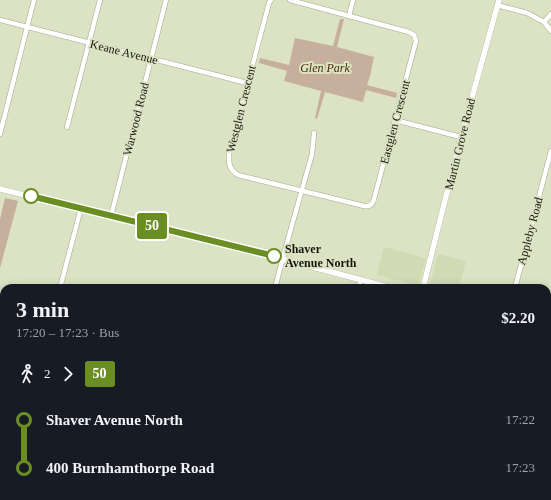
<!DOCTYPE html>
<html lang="en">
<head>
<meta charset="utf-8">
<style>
  body { margin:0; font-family:"Times New Roman",serif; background:#20242c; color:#f1f3f6; height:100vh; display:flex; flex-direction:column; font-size:15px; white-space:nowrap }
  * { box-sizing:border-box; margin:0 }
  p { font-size:13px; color:#9ea1a6 }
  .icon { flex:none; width:22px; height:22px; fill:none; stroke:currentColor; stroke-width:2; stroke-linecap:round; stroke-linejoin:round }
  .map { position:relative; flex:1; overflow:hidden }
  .panel { position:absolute; left:0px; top:284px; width:551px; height:216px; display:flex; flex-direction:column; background:#171b24; border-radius:12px 12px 0 0; box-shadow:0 2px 10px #0003 }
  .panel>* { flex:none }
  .badge { padding:0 8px; border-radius:3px; font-size:14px; line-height:26px }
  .map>.badge { position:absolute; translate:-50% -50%; box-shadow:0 0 0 2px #fff }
  .legs { display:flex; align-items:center; gap:6px; height:44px; padding:0 16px; font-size:13px }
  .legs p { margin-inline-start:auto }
  .headline { display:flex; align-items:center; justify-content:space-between; height:68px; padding:0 16px }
  h1 { font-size:22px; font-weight:600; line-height:30px }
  ul { padding:0 16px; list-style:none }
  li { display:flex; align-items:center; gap:14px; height:48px; font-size:15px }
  li i { display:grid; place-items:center; width:6px; height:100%; margin:0 5px; background:currentColor }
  li i::after { content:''; width:10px; height:10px; margin:-5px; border:3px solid; border-radius:50%; background:#171b24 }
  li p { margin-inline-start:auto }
  li:first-child i { background:linear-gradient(#0000 50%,currentColor 0) }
  li:last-child i { background:linear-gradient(currentColor 50%,#0000 0) }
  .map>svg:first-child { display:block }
</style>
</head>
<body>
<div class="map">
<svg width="551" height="500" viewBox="0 0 551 500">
  <rect width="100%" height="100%" fill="#dce3c4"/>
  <!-- built -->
  <g fill="#d2dab4">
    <polygon points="384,247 426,258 418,286 377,275"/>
    <polygon points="438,254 466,261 459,288 429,288"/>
  </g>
  <!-- green -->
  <g fill="#c6af9c">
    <polygon points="340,19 344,19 337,47 374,57 370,76 367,85 397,93 396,98 366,90 363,102 325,92 317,119 315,118 321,91 284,81 287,71 259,63 260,58 289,65 295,38 333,46"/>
    <polygon points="5,198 18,201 0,268 0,219"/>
  </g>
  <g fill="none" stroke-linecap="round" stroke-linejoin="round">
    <defs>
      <g id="minor">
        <path d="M271,0L269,3L229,154C229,165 229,169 238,175L364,206C370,207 373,204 374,199L416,41L414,35L409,32L290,0"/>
        <polyline points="497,5 527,13 544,22 551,31"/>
        <polyline points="349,16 353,0"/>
        <polyline points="0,20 247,83"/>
        <polyline points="544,22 551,14"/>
        <polyline points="395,120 461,137"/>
        <polyline points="67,127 100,0"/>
        <polyline points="0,134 34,0"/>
        <polyline points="111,216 166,0"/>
        <polyline points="60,288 81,208"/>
        <polyline points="275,288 285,250 312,154 314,133"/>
        <polyline points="358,288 361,280"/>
        <polyline points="515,288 551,151"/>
        <polyline points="0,334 4,335"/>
        <polyline points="547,407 551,392"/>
        <polyline points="0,431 4,432"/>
        <polyline points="547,476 551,477"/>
        <polyline points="7,500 8,496"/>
        <polyline points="70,500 71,496"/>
        <polyline points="140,500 141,496"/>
        <polyline points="221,500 222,496"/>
        <polyline points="297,500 298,496"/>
        <polyline points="368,500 369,496"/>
        <polyline points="445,500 446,496"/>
        <polyline points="523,500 524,496"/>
      </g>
      <g id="major">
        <polyline points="0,189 282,259 392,288"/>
        <polyline points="423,288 461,137 499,0"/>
        <polyline points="547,327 551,328"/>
      </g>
    </defs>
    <!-- minor casing -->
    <use href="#minor" stroke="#a2a98c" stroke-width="5.5"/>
    <!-- major casing -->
    <use href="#major" stroke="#a2a98c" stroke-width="6"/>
    <!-- minor -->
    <use href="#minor" stroke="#fff" stroke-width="4.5"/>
    <!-- major -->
    <use href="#major" stroke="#fff" stroke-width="5.5"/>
  </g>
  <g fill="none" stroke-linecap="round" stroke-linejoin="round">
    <defs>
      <polyline id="line-1" points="31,196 274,256"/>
    </defs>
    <!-- line-1 casing -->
    <use href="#line-1" stroke="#fff" stroke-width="9"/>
    <!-- line-1 -->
    <use href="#line-1" stroke="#6b8e23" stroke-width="6"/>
  </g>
  <!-- markers -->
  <g fill="#fff" stroke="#6b8e23" stroke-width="2">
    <circle cx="31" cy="196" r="7"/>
    <circle cx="274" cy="256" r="7"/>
  </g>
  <g text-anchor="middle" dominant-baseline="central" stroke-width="4" stroke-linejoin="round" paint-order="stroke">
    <!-- street labels -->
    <g font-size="12" fill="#17190e" stroke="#dce3c4">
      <text transform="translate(124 52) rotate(14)">Keane Avenue</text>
      <text transform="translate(241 109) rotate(-76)">Westglen Crescent</text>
      <text transform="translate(136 119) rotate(-76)">Warwood Road</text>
      <text transform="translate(395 122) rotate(-75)">Eastglen Crescent</text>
      <text transform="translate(460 144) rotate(-76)">Martin Grove Road</text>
      <text transform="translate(530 231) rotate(-75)">Appleby Road</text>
    </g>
    <!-- park labels -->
    <g font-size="12" font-style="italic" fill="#4c2a02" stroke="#dce3c4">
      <text x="325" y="68">Glen Park</text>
    </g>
    <!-- stop labels -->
    <g font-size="12" font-weight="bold" fill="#17190e" stroke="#dce3c4" text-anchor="start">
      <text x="285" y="249">Shaver<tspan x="285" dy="14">Avenue North</tspan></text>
    </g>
  </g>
</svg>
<b class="badge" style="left:152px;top:226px;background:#6b8e23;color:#fff">50</b>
<section class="panel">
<div class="headline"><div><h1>3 min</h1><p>17:20 – 17:23 · Bus</p></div><b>$2.20</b></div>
<div class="legs"><svg class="icon" aria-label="walk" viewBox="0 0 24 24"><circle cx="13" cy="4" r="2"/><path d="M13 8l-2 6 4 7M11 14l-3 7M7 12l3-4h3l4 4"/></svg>2<svg class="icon" aria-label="forward" viewBox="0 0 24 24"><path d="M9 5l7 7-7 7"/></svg><b class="badge" style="background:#6b8e23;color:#fff">50</b></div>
<ul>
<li><i style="color:#6b8e23"></i><b>Shaver Avenue North</b><p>17:22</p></li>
<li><i style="color:#6b8e23"></i><b>400 Burnhamthorpe Road</b><p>17:23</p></li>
</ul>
</section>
</div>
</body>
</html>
